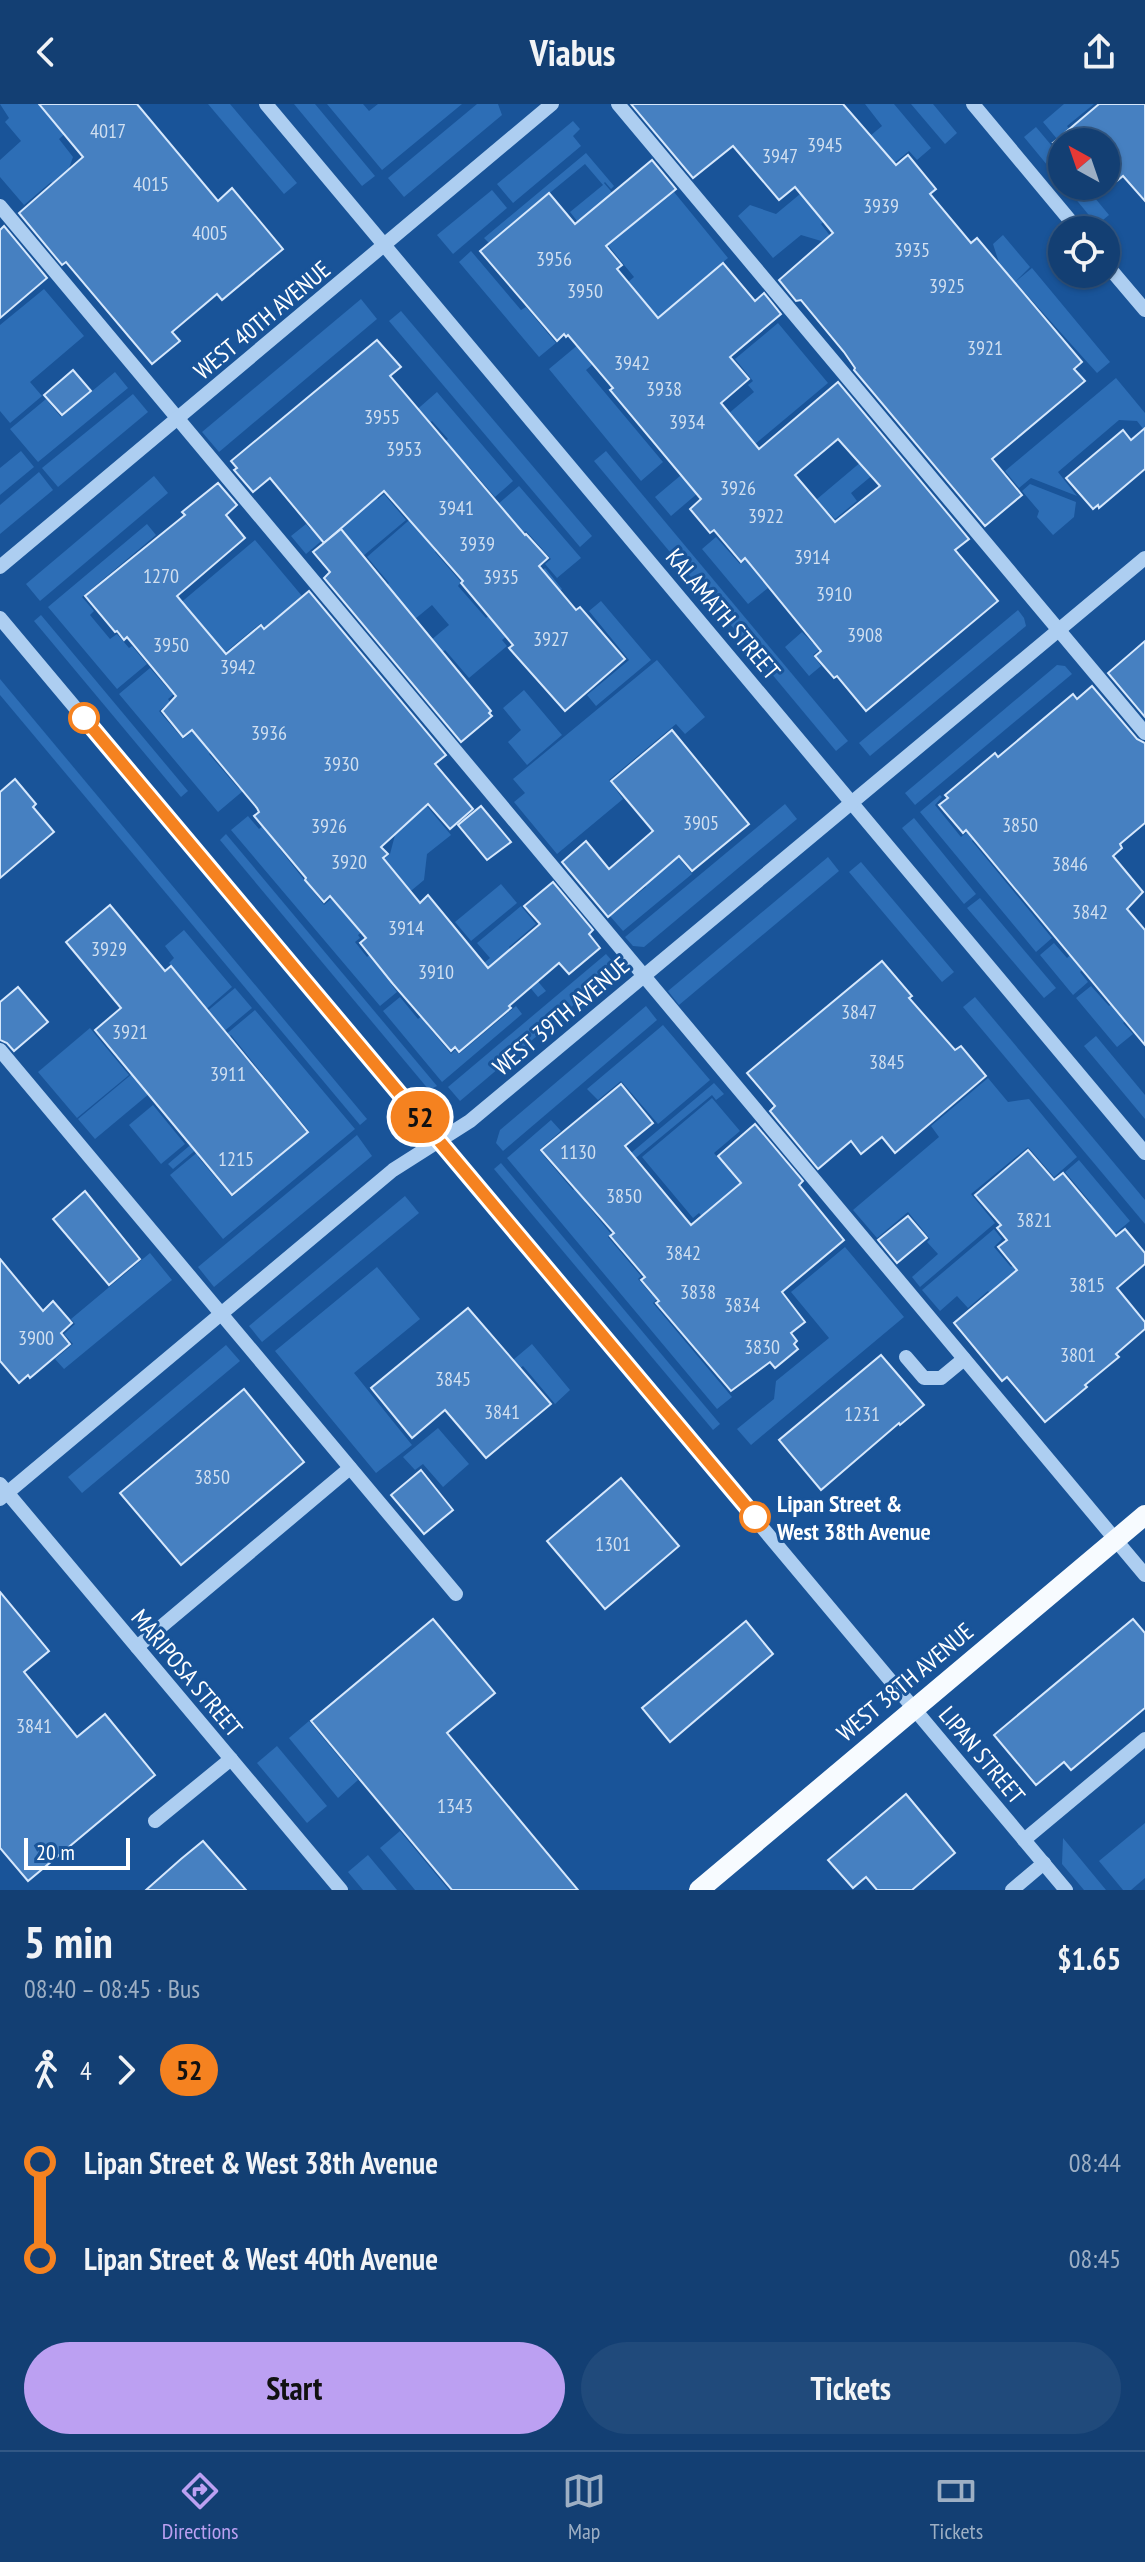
<!DOCTYPE html>
<html lang="en">
<head>
<meta charset="utf-8">
<style>
  body { margin:0; font-family:"PT Sans Narrow",sans-serif; background:#204a7b; color:#f1f3f6; height:100vh; display:flex; flex-direction:column; font-size:30px; white-space:nowrap }
  * { box-sizing:border-box; margin:0 }
  p { font-size:26px; color:#9dafc4 }
  .icon { flex:none; width:44px; height:44px; fill:none; stroke:currentColor; stroke-width:2; stroke-linecap:round; stroke-linejoin:round }
  .map { position:relative; height:1786px; overflow:hidden }
  .panel { display:flex; flex-direction:column; background:#133f73; flex:1 }
  .panel>* { flex:none }
  .badge { padding:0 16px; border-radius:26px; font-size:28px; line-height:52px }
  .needle { width:52px; rotate:320deg }
  .tools { position:absolute; left:1048px; top:24px; display:grid; gap:16px }
  .tools a { display:grid; place-items:center; width:72px; height:72px; border-radius:50%; background:#133f73; box-shadow:0 2px 6px #0004,0 0 0 2px #325885; font-size:40px }
  .scale { position:absolute; left:24px; bottom:20px; width:106px; box-sizing:border-box; padding-left:8px; border:4px solid #fff; border-top:0; font-size:22px; line-height:28px; white-space:nowrap; color:#fff; -webkit-text-stroke:6px #195499; paint-order:stroke }
  .map>.badge { position:absolute; translate:-50% -50%; box-shadow:0 0 0 4px #fff }
  .legs { display:flex; align-items:center; gap:12px; height:88px; padding:0 24px; font-size:26px }
  .legs p { margin-inline-start:auto }
  .overview { display:flex; align-items:center; justify-content:space-between; height:136px; padding:0 24px }
  h1 { font-size:44px; font-weight:800; line-height:60px }
  .action { display:flex; gap:16px; margin-top:auto; padding:16px 24px }
  .action a { flex:1; height:92px; border-radius:48px; background:#bca0f2; color:#111; font-size:32px; font-weight:800; line-height:92px; text-align:center }
  .action a+a { background:#204a7b; color:#f1f3f6 }
  ul { padding:0 24px; list-style:none }
  li { display:flex; align-items:center; gap:28px; height:96px; font-size:30px }
  li i { display:grid; place-items:center; width:12px; height:100%; margin:0 10px; background:currentColor }
  li i::after { content:''; width:20px; height:20px; margin:-10px; border:6px solid; border-radius:50%; background:#133f73 }
  li p { margin-inline-start:auto }
  li:first-child i { background:linear-gradient(#0000 50%,currentColor 0) }
  li:last-child i { background:linear-gradient(currentColor 50%,#0000 0) }
  header { display:flex; justify-content:space-between; align-items:center; height:104px; padding:0 24px; background:#133f73; font-size:36px; font-weight:800 }
  .menu { display:flex; justify-content:space-around; align-items:center; height:112px; border-top:2px solid #325885; background:#133f73; font-size:22px; color:#9dafc4 }
  .menu a { display:grid; justify-items:center; gap:4px }
  .menu .active { color:#bca0f2 }
  .map>svg:first-child { display:block }
</style>
</head>
<body>
<header><svg class="icon" aria-label="back" viewBox="0 0 24 24"><path d="M15 5l-7 7 7 7"/></svg>Viabus<svg class="icon" aria-label="share" viewBox="0 0 24 24"><path d="M12 15V3M7 8l5-5 5 5M5 13v7h14v-7"/></svg></header>
<div class="map">
<svg width="1145" height="1786" viewBox="0 0 1145 1786">
  <rect width="100%" height="100%" fill="#195499"/>
  <!-- green -->
  <g fill="#2d6eb6">
    <polygon points="0,0 92,0 75,21 59,35 73,53 67,70 54,81 51,78 24,101 0,73 0,56 21,37 5,18 9,14"/>
    <polygon points="208,0 230,0 297,79 284,90"/>
    <polygon points="294,0 315,0 375,72 362,82"/>
    <polygon points="327,0 363,0 369,7 378,0 462,0 382,66"/>
    <polygon points="477,0 498,0 502,11 404,93 388,74"/>
    <polygon points="865,0 894,0 931,44 917,56 909,47 821,120 838,142 801,131 773,154 738,112 750,101 776,110 882,22"/>
    <polygon points="911,0 933,0 957,29 945,40"/>
    <polygon points="1064,0 1094,0 1067,22 1080,38 1062,38 1062,41 1043,18"/>
    <polygon points="573,17 580,25 573,32 581,42 513,99 497,80"/>
    <polygon points="1036,23 1062,54 1062,79 1024,33"/>
    <polygon points="586,49 614,82 611,85 605,78 604,79 637,118 674,88 728,154 687,188 700,205 666,233 621,184 634,173 607,140 600,146 570,108 603,81 585,60 489,139 484,134"/>
    <polygon points="1065,82 1085,82 1109,111 1097,121"/>
    <polygon points="492,86 507,104 453,150 437,131"/>
    <polygon points="1003,131 1030,163 1015,178 1032,164 1110,258 1097,269 1018,181 952,236 1002,168 993,140"/>
    <polygon points="471,147 521,206 526,203 556,239 539,253 459,158"/>
    <polygon points="44,185 84,232 30,278 42,292 10,319 0,307 0,221"/>
    <polygon points="361,195 377,215 219,348 202,328"/>
    <polygon points="401,207 592,432 580,443 389,217"/>
    <polygon points="645,216 586,266 663,358 641,377 549,265 585,235"/>
    <polygon points="778,219 828,279 754,341 728,310 754,288 748,281 753,277 735,255"/>
    <polygon points="115,268 128,284 38,358 10,325 46,295 61,313"/>
    <polygon points="1116,274 1145,309 1145,327 1137,317 1119,316 1058,368 1077,392 1031,374 1019,384 1005,367"/>
    <polygon points="437,288 513,377 495,393 469,363 419,407 396,380 448,335 432,317 425,323 413,309"/>
    <polygon points="133,290 148,308 58,383 42,364"/>
    <polygon points="737,324 752,343 671,412 655,393"/>
    <polygon points="21,347 34,363 0,391 0,364"/>
    <polygon points="606,347 848,637 836,647 594,357"/>
    <polygon points="874,347 886,360 851,389 857,397 835,415 828,408 759,465 764,472 761,475 768,484 748,500 702,445 716,433 740,460"/>
    <polygon points="39,368 53,386 0,430 0,401"/>
    <polygon points="154,372 168,389 40,497 26,480"/>
    <polygon points="1030,380 1076,398 1074,413 1053,431 1037,413 1039,407 1022,387"/>
    <polygon points="519,382 581,454 557,474 545,460 551,455 526,427 518,432 497,401"/>
    <polygon points="367,383 378,395 384,390 406,416 363,452 338,423 306,450 291,432 306,420 310,425"/>
    <polygon points="415,411 441,441 435,448 461,478 458,482 486,514 545,464 562,485 502,536 507,542 469,574 445,546 413,573 411,553 449,521 432,501 415,515 386,482 389,479 367,453"/>
    <polygon points="147,420 156,431 82,493 94,507 90,511 110,535 117,530 129,544 132,542 147,560 117,585 48,503"/>
    <polygon points="255,436 302,492 272,517 292,541 286,548 261,519 216,556 201,538 210,530 187,502 137,544 133,539"/>
    <polygon points="892,473 898,480 813,551 821,562 809,572 785,543 802,528 813,539"/>
    <polygon points="601,497 651,556 596,602 587,591 629,556 589,507"/>
    <polygon points="1018,506 1024,514 1026,522 870,652 859,639"/>
    <polygon points="41,511 188,687 181,693 34,517"/>
    <polygon points="209,552 214,557 168,595 170,598 159,607 183,635 193,627 198,633 201,632 217,643 209,650 239,685 247,678 250,681 218,708 119,590 150,564 169,586"/>
    <polygon points="657,556 705,613 685,630 676,620 609,676 623,695 557,750 514,698 525,689 513,675"/>
    <polygon points="1057,561 1065,562 1072,570 915,701 905,689"/>
    <polygon points="0,575 367,1015 360,1021 0,591"/>
    <polygon points="524,586 562,631 527,661 508,638 521,626 503,604"/>
    <polygon points="940,691 942,693 935,701 961,733 971,725 977,731 972,737 1052,834 1036,848 920,708"/>
    <polygon points="785,700 797,715 644,843 633,842 625,833"/>
    <polygon points="426,701 451,731 427,750 424,776 358,831 360,834 355,838 367,853 374,847 397,875 391,880 397,888 380,902 231,726 248,712 259,725 267,719 284,739 279,744 324,801 331,795 334,797 390,750 395,731 407,719 395,705"/>
    <polygon points="914,714 976,790 964,800 902,724"/>
    <polygon points="226,730 437,982 429,986 220,736"/>
    <polygon points="675,749 692,770 623,827 610,812 646,783 623,754"/>
    <polygon points="828,753 839,767 679,901 668,887"/>
    <polygon points="861,758 954,868 942,878 849,768"/>
    <polygon points="501,780 517,799 471,837 455,818"/>
    <polygon points="980,794 1056,884 1044,894 967,804"/>
    <polygon points="521,802 536,820 509,843 546,887 538,893 518,869 486,870 475,866 490,854 477,839"/>
    <polygon points="184,826 232,883 195,915 192,911 204,900 169,859 174,854 165,842"/>
    <polygon points="1054,839 1067,854 1076,846 1091,858 1080,868 1088,878 1073,891 1040,851"/>
    <polygon points="606,850 614,859 615,866 460,997 448,983"/>
    <polygon points="475,868 427,921 451,950 455,946 459,950 516,902 522,910 442,978 383,907 400,893 418,915"/>
    <polygon points="1091,882 1109,902 1116,897 1131,912 1123,919 1133,930 1117,943 1076,894"/>
    <polygon points="235,884 252,904 95,1035 78,1015"/>
    <polygon points="975,893 1145,1096 1145,1120 963,903"/>
    <polygon points="646,902 657,916 503,1047 496,1039 500,1026"/>
    <polygon points="255,906 355,1025 223,1135 170,1071 234,1018 236,1021 198,1053 232,1093 309,1027 276,987 265,996 260,992 173,1065 168,1060 267,976 231,931 153,996 151,993"/>
    <polygon points="663,921 710,976 658,1020 621,977 598,996 587,985"/>
    <polygon points="90,924 129,971 77,1014 38,968"/>
    <polygon points="1096,932 1145,991 1145,1015 1084,942"/>
    <polygon points="988,974 1008,998 1029,995 1077,1053 1054,1073 1028,1043 971,1090 995,1119 920,1183 912,1173 938,1150 927,1138 930,1135 908,1108 877,1134 853,1106 939,1033 931,1022"/>
    <polygon points="714,979 724,990 716,996 712,991 609,1076 605,1071"/>
    <polygon points="712,994 740,1027 714,1049 764,1108 725,1140 699,1109 693,1114 642,1053"/>
    <polygon points="153,1001 185,1040 161,1060 129,1021"/>
    <polygon points="551,1016 561,1027 539,1046 573,1086 597,1066 607,1078 585,1098 611,1130 608,1133 641,1172 638,1175 652,1191 655,1189 659,1193 653,1199 732,1293 717,1305 507,1054"/>
    <polygon points="357,1031 372,1052 214,1183 198,1163"/>
    <polygon points="1079,1056 1130,1117 1110,1134 999,1200 988,1187 968,1204 957,1192 940,1207 922,1186 994,1125 1002,1135 994,1143 1011,1163 1091,1099 1065,1068"/>
    <polygon points="501,1059 720,1320 713,1326 494,1065"/>
    <polygon points="405,1092 419,1109 262,1238 249,1222"/>
    <polygon points="845,1143 904,1213 751,1341 737,1325 774,1295 776,1277 829,1234 791,1188"/>
    <polygon points="150,1149 172,1176 64,1265 55,1255 73,1240 64,1230 75,1220 71,1215"/>
    <polygon points="377,1163 420,1215 354,1269 412,1341 376,1369 275,1247"/>
    <polygon points="532,1240 570,1286 555,1300 523,1262 520,1264 513,1256"/>
    <polygon points="226,1241 240,1257 82,1389 68,1373"/>
    <polygon points="438,1324 469,1360 443,1383 423,1360 415,1366 403,1353"/>
    <polygon points="309,1617 358,1676 338,1694 289,1634"/>
    <polygon points="277,1642 327,1702 307,1719 257,1659"/>
    <polygon points="1145,1719 1145,1774 1131,1786 1123,1786 1099,1757"/>
    <polygon points="400,1727 449,1786 415,1786 380,1744"/>
    <polygon points="1063,1734 1106,1786 1084,1786 1062,1760"/>
    <polygon points="368,1751 397,1786 363,1786 348,1768"/>
  </g>
  <!-- building -->
  <g fill="#4680c1" stroke="#d5e7fc" stroke-width="2" fill-rule="evenodd">
    <polygon points="39,0 137,0 218,97 232,84 283,145 222,196 217,190 172,228 180,237 152,260 66,158 62,161 19,109 83,53"/>
    <polygon points="631,0 843,0 896,61 908,51 936,85 930,90 971,139 977,134 1082,258 1074,265 1085,277 992,355 1022,391 985,422 854,266 855,264 844,248 801,196 796,197 779,176 833,129 795,83 779,96 733,42 693,74"/>
    <polygon points="1099,0 1145,0 1145,97 1123,72 1106,86 1106,38 1054,38"/>
    <path d="M652,56L676,85L606,142L622,161L617,165L658,214L723,159L755,197L764,189L781,210L730,253L749,275L721,299L759,345L838,278L969,435L955,446L998,497L866,607L837,572L834,574L815,552L821,547L745,454L741,458L714,426L710,429L690,405L701,395L610,286L613,284L568,231L566,233L564,230L557,237L480,147L549,89L575,120ZM838,335L880,382L835,418L795,371Z"/>
    <polygon points="4,122 47,174 0,214 0,126"/>
    <polygon points="377,236 401,263 390,272 525,431 526,430 548,454 539,462 576,506 580,503 625,555 565,607 509,544 513,541 461,479 463,477 384,387 324,439 270,374 253,388 234,366 237,364 231,357"/>
    <polygon points="73,266 91,287 62,311 44,291"/>
    <polygon points="1145,324 1145,365 1099,404 1098,401 1093,405 1066,374 1123,326 1131,336"/>
    <polygon points="218,379 237,401 226,411 245,434 177,492 226,550 261,521 264,525 309,487 446,651 435,660 473,705 450,725 428,700 381,743 388,750 383,754 420,799 428,791 488,864 540,820 524,802 553,778 593,826 589,830 600,844 569,870 559,859 509,902 511,904 459,948 455,943 451,947 393,880 360,839 366,834 330,792 324,798 305,776 306,774 254,712 259,708 257,704 192,626 183,633 162,607 176,592 127,533 124,536 117,527 115,528 85,492 185,411 182,408"/>
    <polygon points="341,425 491,607 489,609 492,612 461,638 324,474 330,468 313,448"/>
    <polygon points="1145,537 1145,613 1108,569"/>
    <polygon points="1092,582 1137,635 1145,639 1145,719 1120,740 1122,744 1113,752 1143,788 1127,805 1145,826 1145,941 966,726 963,729 939,701 948,694 945,691 995,649 998,653 1073,590 1077,595"/>
    <polygon points="672,626 749,720 692,767 679,752 608,813 562,758 586,737 609,765 653,727 611,677"/>
    <polygon points="15,675 36,700 33,703 54,728 0,774 0,688"/>
    <polygon points="481,702 511,738 487,756 458,721"/>
    <polygon points="110,801 165,867 171,862 308,1028 232,1091 95,926 121,904 66,838"/>
    <polygon points="882,857 912,892 909,894 955,946 961,942 986,972 895,1049 882,1033 861,1050 851,1037 818,1065 770,1007 775,1002 747,969"/>
    <polygon points="18,883 48,918 14,947 7,939 0,936 0,898"/>
    <polygon points="621,980 653,1019 625,1042 691,1121 741,1079 718,1052 755,1020 803,1077 799,1081 844,1136 782,1188 805,1218 791,1229 797,1237 794,1240 798,1245 775,1264 770,1258 731,1287 656,1199 659,1197 641,1176 645,1173 610,1132 614,1129 541,1046"/>
    <polygon points="1028,1046 1054,1076 1063,1069 1116,1132 1125,1125 1145,1149 1145,1160 1117,1184 1145,1218 1145,1225 1116,1250 1119,1253 1085,1281 1087,1283 1045,1318 1007,1273 1002,1277 954,1219 1017,1166 998,1143 1007,1136 997,1124 1001,1121 975,1091"/>
    <polygon points="85,1087 140,1155 109,1181 53,1115"/>
    <polygon points="908,1112 927,1134 897,1159 878,1136"/>
    <polygon points="0,1155 43,1207 53,1197 72,1219 61,1229 70,1240 30,1274 28,1271 19,1279 0,1257"/>
    <polygon points="468,1204 551,1300 486,1354 445,1306 412,1334 371,1284"/>
    <polygon points="881,1251 924,1301 900,1321 899,1319 821,1386 779,1336"/>
    <polygon points="244,1285 304,1358 181,1461 120,1389"/>
    <polygon points="421,1366 453,1406 424,1430 391,1391"/>
    <polygon points="621,1374 679,1442 605,1505 547,1437"/>
    <polygon points="0,1488 49,1547 24,1568 77,1633 105,1610 155,1671 28,1777 0,1744"/>
    <polygon points="433,1515 495,1589 447,1629 578,1786 452,1786 311,1617"/>
    <polygon points="1133,1515 1145,1529 1145,1604 1071,1666 1064,1658 1036,1681 994,1631"/>
    <polygon points="746,1517 773,1550 670,1638 642,1604"/>
    <polygon points="906,1690 955,1749 912,1786 877,1786 866,1773 853,1784 828,1756"/>
    <polygon points="203,1737 246,1786 146,1786 181,1755"/>
  </g>
  <g fill="none" stroke-linecap="round" stroke-linejoin="round">
    <!-- minor -->
    <g stroke="#adcef1" stroke-width="14">
      <polyline points="266,0 1145,1049"/>
      <polyline points="618,0 1145,629"/>
      <polyline points="973,0 1078,126"/>
      <polyline points="0,102 1145,1471"/>
      <polyline points="1106,160 1145,206"/>
      <polyline points="0,463 552,0"/>
      <polyline points="0,514 1066,1786"/>
      <polyline points="0,946 456,1490"/>
      <polyline points="906,1253 924,1274 941,1274 964,1255"/>
      <polyline points="0,1380 341,1786"/>
      <polyline points="0,1395 393,1066 470,1017 1145,454"/>
      <polyline points="137,1543 350,1364"/>
      <polyline points="155,1717 231,1655"/>
      <polyline points="1024,1736 1145,1635"/>
      <polyline points="1012,1786 1044,1759"/>
    </g>
    <!-- major -->
    <polyline stroke="#f7fbff" stroke-width="20" points="699,1786 1145,1411"/>
  </g>
  <g fill="none" stroke-linecap="round" stroke-linejoin="round">
    <defs>
      <polyline id="line-1" points="84,614 755,1413"/>
    </defs>
    <!-- line-1 casing -->
    <use href="#line-1" stroke="#fff" stroke-width="18"/>
    <!-- line-1 -->
    <use href="#line-1" stroke="#f58220" stroke-width="12"/>
  </g>
  <!-- markers -->
  <g fill="#fff" stroke="#f58220" stroke-width="4">
    <circle cx="84" cy="614" r="14"/>
    <circle cx="755" cy="1413" r="14"/>
  </g>
  <g text-anchor="middle" dominant-baseline="central" stroke-width="6" stroke-linejoin="round" paint-order="stroke">
    <!-- number labels -->
    <g font-size="20" fill="#d1dff0">
      <text x="108" y="27">4017</text>
      <text x="825" y="41">3945</text>
      <text x="780" y="52">3947</text>
      <text x="151" y="80">4015</text>
      <text x="881" y="102">3939</text>
      <text x="210" y="129">4005</text>
      <text x="912" y="146">3935</text>
      <text x="554" y="155">3956</text>
      <text x="947" y="182">3925</text>
      <text x="585" y="187">3950</text>
      <text x="985" y="244">3921</text>
      <text x="632" y="259">3942</text>
      <text x="664" y="285">3938</text>
      <text x="382" y="313">3955</text>
      <text x="687" y="318">3934</text>
      <text x="404" y="345">3953</text>
      <text x="738" y="384">3926</text>
      <text x="456" y="404">3941</text>
      <text x="766" y="412">3922</text>
      <text x="477" y="440">3939</text>
      <text x="812" y="453">3914</text>
      <text x="161" y="472">1270</text>
      <text x="501" y="473">3935</text>
      <text x="834" y="490">3910</text>
      <text x="865" y="531">3908</text>
      <text x="551" y="535">3927</text>
      <text x="171" y="541">3950</text>
      <text x="238" y="563">3942</text>
      <text x="269" y="629">3936</text>
      <text x="341" y="660">3930</text>
      <text x="701" y="719">3905</text>
      <text x="1020" y="721">3850</text>
      <text x="329" y="722">3926</text>
      <text x="349" y="758">3920</text>
      <text x="1070" y="760">3846</text>
      <text x="1090" y="808">3842</text>
      <text x="406" y="824">3914</text>
      <text x="109" y="845">3929</text>
      <text x="436" y="868">3910</text>
      <text x="859" y="908">3847</text>
      <text x="130" y="928">3921</text>
      <text x="887" y="958">3845</text>
      <text x="228" y="970">3911</text>
      <text x="578" y="1048">1130</text>
      <text x="236" y="1055">1215</text>
      <text x="624" y="1092">3850</text>
      <text x="1034" y="1116">3821</text>
      <text x="683" y="1149">3842</text>
      <text x="1087" y="1181">3815</text>
      <text x="698" y="1188">3838</text>
      <text x="742" y="1201">3834</text>
      <text x="36" y="1234">3900</text>
      <text x="762" y="1243">3830</text>
      <text x="1078" y="1251">3801</text>
      <text x="453" y="1275">3845</text>
      <text x="502" y="1308">3841</text>
      <text x="862" y="1310">1231</text>
      <text x="212" y="1373">3850</text>
      <text x="613" y="1440">1301</text>
      <text x="34" y="1622">3841</text>
      <text x="455" y="1702">1343</text>
    </g>
    <!-- street labels -->
    <g font-size="24" fill="#fff" stroke="#195499">
      <text transform="translate(262 216) rotate(-40)">WEST 40TH AVENUE</text>
      <text transform="translate(723 510) rotate(50)">KALAMATH STREET</text>
      <text transform="translate(561 912) rotate(-40)">WEST 39TH AVENUE</text>
      <text transform="translate(187 1569) rotate(50)">MARIPOSA STREET</text>
      <text transform="translate(905 1578) rotate(-40)">WEST 38TH AVENUE</text>
      <text transform="translate(982 1651) rotate(50)">LIPAN STREET</text>
    </g>
    <!-- stop labels -->
    <g font-size="24" font-weight="bold" fill="#fff" stroke="#195499" text-anchor="start">
      <text x="777" y="1399">Lipan Street &amp;<tspan x="777" dy="28">West 38th Avenue</tspan></text>
    </g>
  </g>
</svg>
<div class="tools">
<a><svg class="needle" viewBox="-14 -14 28 28"><path d="M0-13l5 13h-10z" fill="#e53935"/><path d="M0 13l5-13h-10z" fill="#9dafc4"/></svg></a>
<a><svg class="icon" aria-label="locate" viewBox="0 0 24 24"><circle cx="12" cy="12" r="6"/><path d="M12 2v4M12 18v4M2 12h4M18 12h4"/></svg></a>
</div>
<div class="scale">20 m</div>
<b class="badge" style="left:420px;top:1013px;background:#f58220;color:#111">52</b>
</div>
<section class="panel">
<div class="overview"><div><h1>5 min</h1><p>08:40 – 08:45 · Bus</p></div><b>$1.65</b></div>
<div class="legs"><svg class="icon" aria-label="walk" viewBox="0 0 24 24"><circle cx="13" cy="4" r="2"/><path d="M13 8l-2 6 4 7M11 14l-3 7M7 12l3-4h3l4 4"/></svg>4<svg class="icon" aria-label="forward" viewBox="0 0 24 24"><path d="M9 5l7 7-7 7"/></svg><b class="badge" style="background:#f58220;color:#111">52</b></div>
<ul>
<li><i style="color:#f58220"></i><b>Lipan Street &amp; West 38th Avenue</b><p>08:44</p></li>
<li><i style="color:#f58220"></i><b>Lipan Street &amp; West 40th Avenue</b><p>08:45</p></li>
</ul>
<div class="action"><a>Start</a><a>Tickets</a></div>
</section>
<nav class="menu">
<a class="active"><svg class="icon" aria-label="directions" viewBox="0 0 24 24"><path d="M12 3l9 9-9 9-9-9zM9 14v-3h6M13 9l2 2-2 2"/></svg>Directions</a>
<a><svg class="icon" aria-label="map" viewBox="0 0 24 24"><path d="M3 6l6-2 6 2 6-2v14l-6 2-6-2-6 2zM9 4v14M15 6v14"/></svg>Map</a>
<a><svg class="icon" aria-label="tickets" viewBox="0 0 24 24"><path d="M3 7h18v10H3zM15 7v10"/></svg>Tickets</a>
</nav>
</body>
</html>
